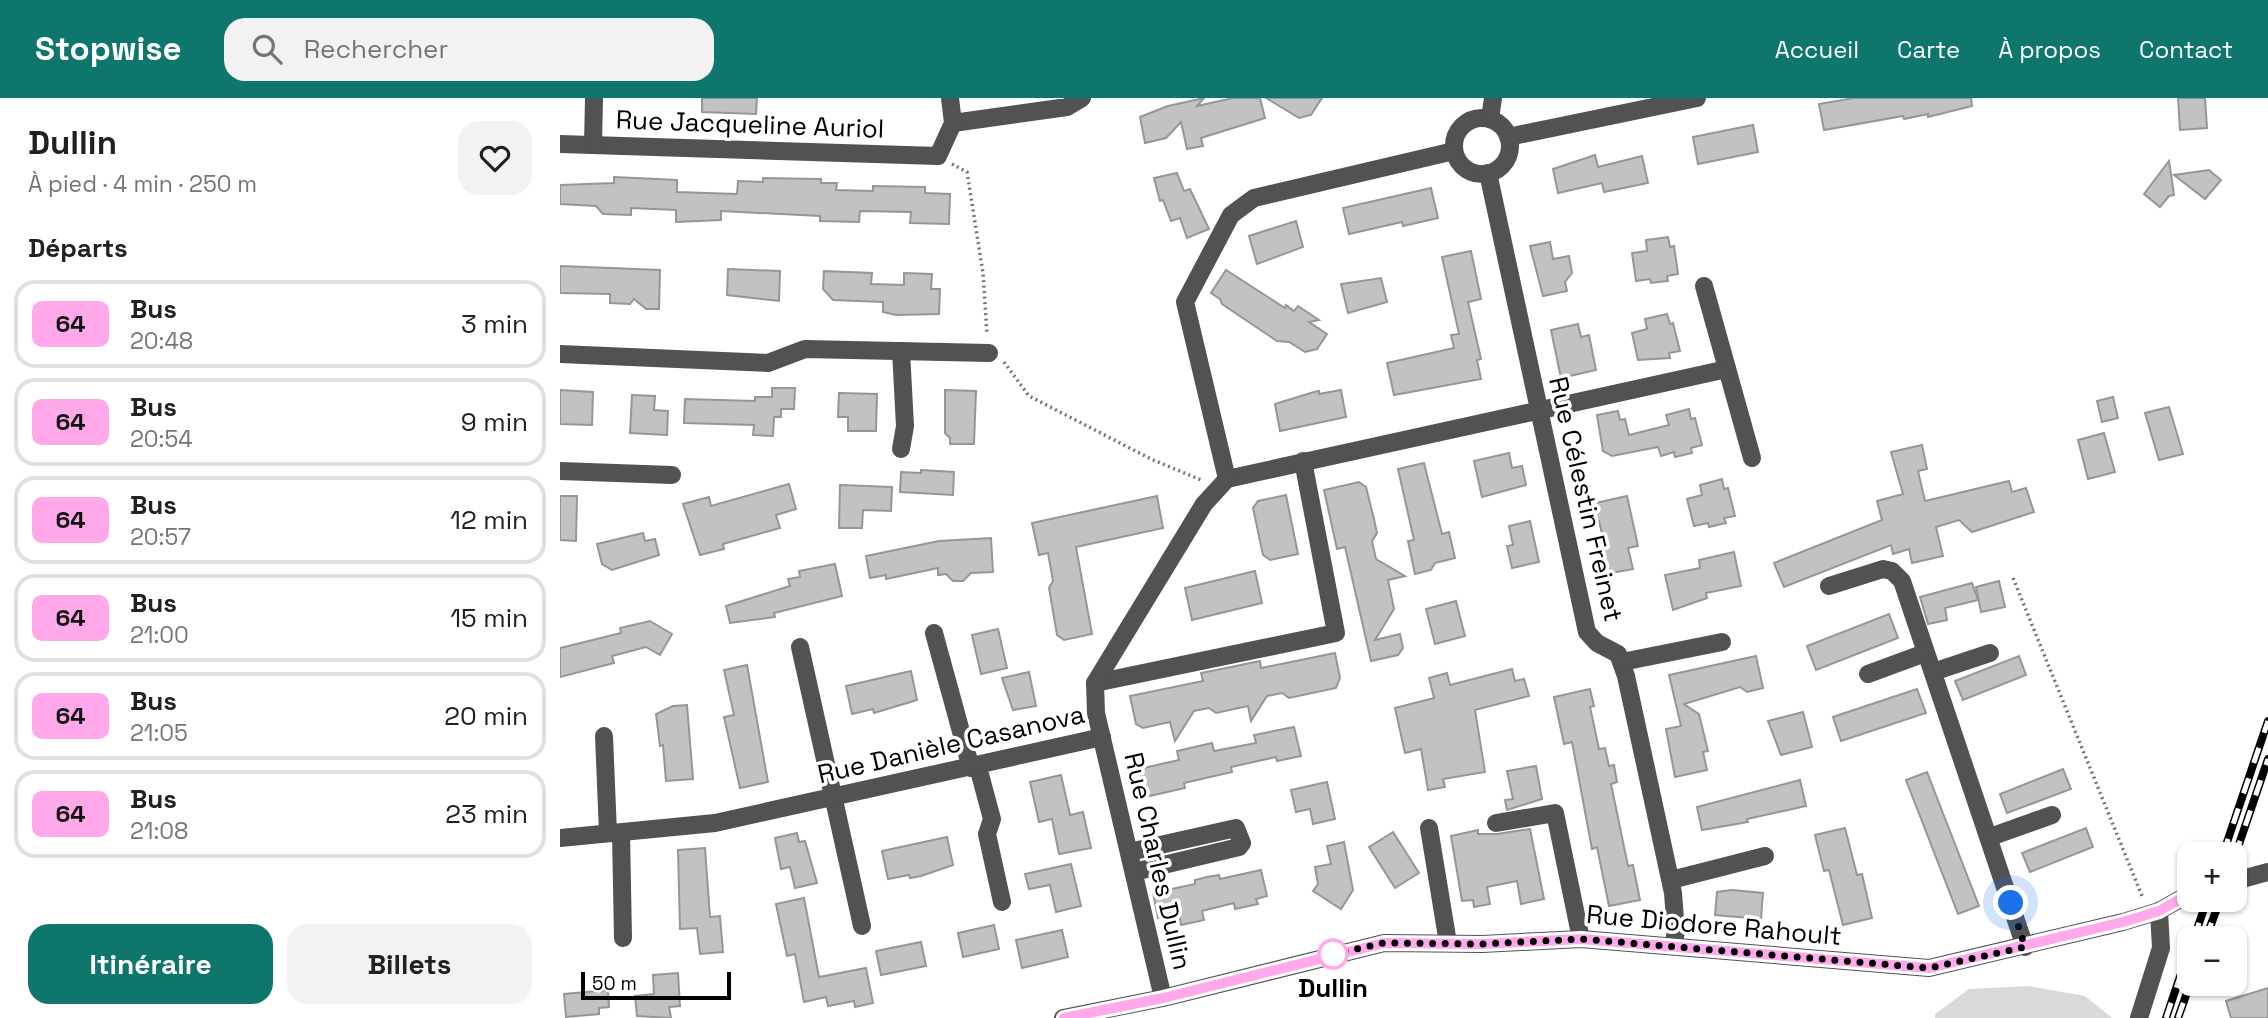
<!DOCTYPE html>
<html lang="fr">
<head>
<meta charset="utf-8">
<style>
  body { margin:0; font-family:"Space Grotesk",sans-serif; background:#f2f2f2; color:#202124; height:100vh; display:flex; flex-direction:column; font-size:26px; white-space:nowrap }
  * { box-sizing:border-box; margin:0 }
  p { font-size:23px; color:#757577 }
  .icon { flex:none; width:38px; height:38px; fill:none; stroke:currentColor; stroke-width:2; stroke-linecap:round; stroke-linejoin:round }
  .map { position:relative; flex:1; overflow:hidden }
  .side { display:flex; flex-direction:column; background:#fff; width:560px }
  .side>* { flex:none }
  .badge { padding:0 14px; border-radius:10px; font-size:24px; line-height:46px }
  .tools { position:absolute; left:1617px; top:744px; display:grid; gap:14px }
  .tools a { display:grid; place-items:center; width:70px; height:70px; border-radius:14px; background:#fff; box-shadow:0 2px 5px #0004; font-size:35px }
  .scale { position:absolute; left:21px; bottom:18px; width:150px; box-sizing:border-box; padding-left:7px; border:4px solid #000; border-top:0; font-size:19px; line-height:24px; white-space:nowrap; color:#000; -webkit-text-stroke:5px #fff; paint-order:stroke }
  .you { position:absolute; width:35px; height:35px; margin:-18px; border:5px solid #fff; border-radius:50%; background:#1a73e8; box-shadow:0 0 0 10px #1a73e833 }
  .map>.badge { position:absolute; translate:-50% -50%; box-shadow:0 0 0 4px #fff }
  h2 { padding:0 28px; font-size:26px; line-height:63px }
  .round { display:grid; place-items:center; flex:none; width:74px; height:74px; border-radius:21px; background:#f2f2f2 }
  .headline { display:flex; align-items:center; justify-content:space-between; height:119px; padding:0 28px }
  h1 { font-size:33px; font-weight:700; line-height:52px }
  .action { display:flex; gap:14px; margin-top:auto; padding:14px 28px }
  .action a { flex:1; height:80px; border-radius:21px; background:#0f766e; color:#fff; font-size:28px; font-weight:700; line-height:80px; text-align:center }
  .action a+a { background:#f2f2f2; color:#202124 }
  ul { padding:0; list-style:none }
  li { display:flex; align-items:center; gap:21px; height:88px; margin:0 14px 10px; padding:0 14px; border:4px solid #e0e0e0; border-radius:21px }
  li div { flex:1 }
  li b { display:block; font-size:26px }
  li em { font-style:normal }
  li .badge { min-width:77px; font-weight:700; text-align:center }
  header { display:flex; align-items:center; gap:42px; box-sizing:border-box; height:98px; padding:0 35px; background:#0f766e; color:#fff }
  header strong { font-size:33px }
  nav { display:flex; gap:38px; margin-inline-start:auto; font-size:24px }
  .search { width:490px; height:63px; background:#f2f2f2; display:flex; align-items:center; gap:18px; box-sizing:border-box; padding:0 24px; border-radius:21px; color:#757577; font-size:26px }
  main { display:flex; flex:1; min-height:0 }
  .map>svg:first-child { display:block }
</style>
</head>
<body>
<header>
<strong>Stopwise</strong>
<div class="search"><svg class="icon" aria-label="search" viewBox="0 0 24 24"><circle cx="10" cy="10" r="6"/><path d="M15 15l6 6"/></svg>Rechercher</div>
<nav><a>Accueil</a><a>Carte</a><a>À propos</a><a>Contact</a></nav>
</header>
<main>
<section class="side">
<div class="headline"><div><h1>Dullin</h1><p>À pied · 4 min · 250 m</p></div><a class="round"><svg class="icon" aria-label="heart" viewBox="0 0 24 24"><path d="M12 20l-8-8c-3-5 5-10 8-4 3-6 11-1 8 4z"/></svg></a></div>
<h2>Départs</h2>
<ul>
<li><span class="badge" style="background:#ffa9eb;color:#111">64</span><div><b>Bus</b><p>20:48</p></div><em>3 min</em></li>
<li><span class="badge" style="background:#ffa9eb;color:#111">64</span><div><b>Bus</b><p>20:54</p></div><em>9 min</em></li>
<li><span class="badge" style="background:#ffa9eb;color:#111">64</span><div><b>Bus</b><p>20:57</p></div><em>12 min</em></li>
<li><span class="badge" style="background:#ffa9eb;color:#111">64</span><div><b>Bus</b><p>21:00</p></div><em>15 min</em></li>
<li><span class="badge" style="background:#ffa9eb;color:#111">64</span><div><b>Bus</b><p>21:05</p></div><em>20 min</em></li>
<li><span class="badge" style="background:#ffa9eb;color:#111">64</span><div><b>Bus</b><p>21:08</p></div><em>23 min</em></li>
</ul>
<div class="action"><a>Itinéraire</a><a>Billets</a></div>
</section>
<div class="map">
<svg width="1708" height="920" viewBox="0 0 1708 920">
  <rect width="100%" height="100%" fill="#fff"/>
  <!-- green -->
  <polygon fill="#d9d9d9" points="1468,888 1525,898 1552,920 1375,920 1375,916 1409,891"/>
  <!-- building -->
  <g fill="#c2c2c2" stroke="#969696" stroke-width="2">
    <polygon points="142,0 197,0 196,16 142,14"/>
    <polygon points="644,0 637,8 673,0 700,0 705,20 641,40 643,48 627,51 621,24 606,40 585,45 580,19 608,8"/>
    <polygon points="706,0 762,0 751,17 739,20"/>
    <polygon points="1294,0 1411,0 1412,8 1368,19 1368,16 1344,21 1343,18 1264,32 1259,6"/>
    <polygon points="1618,0 1645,0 1647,30 1620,32"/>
    <polygon points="1193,27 1198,54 1138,66 1133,39"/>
    <polygon points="1035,57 1038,69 1082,58 1088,85 1044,94 1042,85 998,95 993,71"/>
    <polygon points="1609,63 1614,97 1609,98 1600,109 1584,96"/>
    <polygon points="1649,72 1661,82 1645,101 1614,77"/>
    <polygon points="617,75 624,93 630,91 649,131 627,140 620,120 611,123 603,102 600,103 594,80"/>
    <polygon points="54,79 117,82 117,94 177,96 178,83 203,84 203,80 261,81 261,85 277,85 276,92 313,93 313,88 365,89 365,95 390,96 389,126 350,125 351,114 300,113 299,124 260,123 260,118 161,113 161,122 116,124 116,112 71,110 71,117 43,116 36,108 0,106 0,87 54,85"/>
    <polygon points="871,90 878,120 843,128 842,124 789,136 783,110"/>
    <polygon points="736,123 743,149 697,166 689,138"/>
    <polygon points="1108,139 1110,149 1114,148 1118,176 1107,178 1108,183 1091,185 1090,181 1076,183 1072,155 1087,153 1086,142"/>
    <polygon points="990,144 993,161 1009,158 1012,175 1005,184 1007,193 983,198 970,148"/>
    <polygon points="911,153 921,201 908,204 921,261 917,262 921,281 834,297 827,265 894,250 891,237 899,236 882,159"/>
    <polygon points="0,168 100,172 99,211 86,211 74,201 70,206 50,205 50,196 0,195"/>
    <polygon points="168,171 220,173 219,203 167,197"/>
    <polygon points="666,172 725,210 726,207 734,213 738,208 759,222 749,224 767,236 757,251 745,254 729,244 717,243 662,206 660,201 651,195"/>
    <polygon points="264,173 312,175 311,186 344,187 344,175 372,176 371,191 380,191 379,216 336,217 323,214 323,204 273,202 263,191"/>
    <polygon points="821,180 827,204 788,215 781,186"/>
    <polygon points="1107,216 1110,226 1113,225 1120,253 1109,255 1110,260 1078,262 1072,235 1087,231 1085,221"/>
    <polygon points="1018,226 1021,239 1029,237 1036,272 1001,280 991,232"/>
    <polygon points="212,290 235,290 234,311 221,311 221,319 214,319 213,338 193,337 194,327 124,325 125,301 195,303 195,299 212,299"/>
    <polygon points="0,292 33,294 32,327 0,326"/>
    <polygon points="385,292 416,293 414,346 390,346 390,340 385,335"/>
    <polygon points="781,292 786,319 720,333 715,306 754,294 759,293 759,296"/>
    <polygon points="279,295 317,296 316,333 288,333 288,319 278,319"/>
    <polygon points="72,297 95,298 94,312 108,313 107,337 70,335"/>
    <polygon points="1553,299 1558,320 1542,324 1537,303"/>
    <polygon points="1609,309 1623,356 1599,362 1585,315"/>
    <polygon points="1129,311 1131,321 1135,320 1142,347 1131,350 1132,355 1115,359 1114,354 1101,358 1098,349 1052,358 1043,353 1037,317 1058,313 1060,322 1065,321 1069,337 1109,327 1106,317"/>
    <polygon points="1544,335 1555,374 1528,381 1518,342"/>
    <polygon points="1362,347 1367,371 1358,373 1365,403 1449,383 1452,394 1466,390 1474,414 1412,434 1399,422 1376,429 1383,458 1352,465 1349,451 1333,456 1331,447 1224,489 1214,465 1322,422 1317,403 1343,396 1331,354"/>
    <polygon points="949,355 952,370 962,368 966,387 922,399 914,363"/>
    <polygon points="864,365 882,436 889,434 895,460 875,465 871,472 855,476 848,443 854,442 838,371"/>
    <polygon points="361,372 394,374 393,397 340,394 341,374 361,375"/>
    <polygon points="1162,381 1164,391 1168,390 1175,418 1164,420 1166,425 1149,429 1148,425 1134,428 1127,401 1142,397 1140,387"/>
    <polygon points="799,384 806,389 814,421 817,435 812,443 816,461 845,478 828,482 834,511 815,542 840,536 843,550 838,557 811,563 785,449 777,451 764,392"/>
    <polygon points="229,386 236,411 216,417 220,430 163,446 164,451 140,457 123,406 149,399 151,408"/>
    <polygon points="280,387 332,389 331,413 303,412 302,430 279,430"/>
    <polygon points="726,397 738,456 710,462 703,457 693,410 698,403"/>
    <polygon points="0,398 17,398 16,443 0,442"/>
    <polygon points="597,398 603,430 516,449 532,536 504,542 497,537 489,490 493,483 488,455 479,457 472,425"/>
    <polygon points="1067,398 1078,448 1068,450 1073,471 1046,476 1043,440 1039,423 1035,424 1031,406"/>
    <polygon points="970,423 979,464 952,470 947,448 953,447 949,428"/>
    <polygon points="83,435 85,443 95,441 99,457 52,472 42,466 37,446"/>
    <polygon points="431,440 433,474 411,475 403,483 393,483 386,476 378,477 378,470 326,481 326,477 310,480 306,458 379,443"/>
    <polygon points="1174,454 1181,488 1146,495 1147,500 1113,512 1105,477 1140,470 1139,462"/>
    <polygon points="275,466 282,498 214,515 215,519 170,525 166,508 230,488 228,481 240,479 239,473"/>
    <polygon points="695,473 702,505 632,522 625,490"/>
    <polygon points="1439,483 1445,509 1421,514 1416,489"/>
    <polygon points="1412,485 1418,502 1385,510 1387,522 1368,526 1360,499"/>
    <polygon points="896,503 905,538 875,546 866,511"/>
    <polygon points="1329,516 1338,540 1256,572 1247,548"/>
    <polygon points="90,523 112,536 100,557 86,549 52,558 54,565 0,579 0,550 61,535 60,530"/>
    <polygon points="438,531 447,570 421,576 412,537"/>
    <polygon points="775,555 780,580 776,590 729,600 722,595 707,598 691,623 688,608 656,615 649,610 634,613 615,643 610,624 583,630 576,626 570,598 643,583 641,575 671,569 700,563 701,570"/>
    <polygon points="1196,558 1203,590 1187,594 1180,589 1124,606 1139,616 1148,653 1143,654 1147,672 1115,679 1106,631 1121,628 1109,577"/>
    <polygon points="1459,558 1466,577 1403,602 1395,583"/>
    <polygon points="187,567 208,684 180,690 164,619 174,617 164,572"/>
    <polygon points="952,571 955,583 964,581 969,598 915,612 925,674 883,681 885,689 868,692 861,651 845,655 835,610 874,600 869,580 887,575 890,587"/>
    <polygon points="351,573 357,602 314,615 313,611 292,616 286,588"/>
    <polygon points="469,574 476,608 453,612 442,580"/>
    <polygon points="1030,591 1034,608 1030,609 1039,651 1045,650 1049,668 1054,667 1057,684 1051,686 1068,768 1073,767 1080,802 1049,808 1037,749 1032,751 1012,644 1004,646 994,599"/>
    <polygon points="1357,591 1366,615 1281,643 1273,619"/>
    <polygon points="127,607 133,681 106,683 103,647 100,648 96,616 113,608"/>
    <polygon points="1243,614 1252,649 1221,657 1208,623"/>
    <polygon points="734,629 741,658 717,663 716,659 671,669 672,674 624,685 625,690 585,699 579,671 619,662 617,653 652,645 654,653 696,645 694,637"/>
    <polygon points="976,668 982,701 947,712 945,702 953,701 947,673"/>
    <polygon points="1503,671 1511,691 1447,715 1440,696"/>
    <polygon points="1367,674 1419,808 1398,816 1346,682"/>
    <polygon points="501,677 510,717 523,714 531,750 499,756 492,721 479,724 470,684"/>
    <polygon points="1240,682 1246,708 1187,721 1188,724 1142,732 1137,709"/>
    <polygon points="767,684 775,721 753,726 750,711 736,714 731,692"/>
    <polygon points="1285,730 1297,777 1302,776 1312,820 1283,827 1269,772 1264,773 1255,737"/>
    <polygon points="1526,730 1533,749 1470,774 1462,755"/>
    <polygon points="970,731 984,801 961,806 957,783 927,789 930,806 914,809 913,802 902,803 891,738 918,732 918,736 937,736"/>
    <polygon points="833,734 859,775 835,790 809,749"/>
    <polygon points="237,735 239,744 245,743 257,785 235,790 230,769 221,771 215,740"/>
    <polygon points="387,739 393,767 361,778 350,780 349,777 328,781 322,753"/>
    <polygon points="784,744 793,792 781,811 753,793 758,786 755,769 771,766 767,748"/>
    <polygon points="145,750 150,819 160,818 163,854 140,856 137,830 120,831 118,752"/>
    <polygon points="511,766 521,808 496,814 490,787 469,791 465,776"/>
    <polygon points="701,772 707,798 696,801 698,806 675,811 674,805 642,813 644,822 621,827 619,816 598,820 593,795 635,786 635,782 647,779 659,777 660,781"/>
    <polygon points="1172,792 1203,795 1201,821 1155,817 1157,794"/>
    <polygon points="244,800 259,879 306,870 313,905 295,909 294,903 268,908 266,899 244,904 235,856 227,858 216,806"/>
    <polygon points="434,827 439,851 403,859 398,835"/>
    <polygon points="502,832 508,859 462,870 456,842"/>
    <polygon points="361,844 366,868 321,877 316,853"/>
    <polygon points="118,875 120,908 109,909 111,920 77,918 75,898 94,896 93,877"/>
    <polygon points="1708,890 1708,920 1671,920 1666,903"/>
    <polygon points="48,892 49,909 39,910 39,916 6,919 4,896"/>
  </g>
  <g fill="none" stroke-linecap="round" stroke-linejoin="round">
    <!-- path -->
    <g stroke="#747474" stroke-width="3.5" stroke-dasharray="2 3.5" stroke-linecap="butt">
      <polyline points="392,66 407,74 423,175 427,237"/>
      <polyline points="444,264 469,298 591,361 641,382"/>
      <polyline points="1453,480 1582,798"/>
    </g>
    <!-- minor -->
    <g stroke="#525252" stroke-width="18">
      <circle cx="922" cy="48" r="28"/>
      <polyline points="930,21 933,0"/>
      <polyline points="393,25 507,9 522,0"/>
      <polyline points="948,39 1137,0"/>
      <polyline points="0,46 378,58 393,25 390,0"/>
      <polyline points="33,47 34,0"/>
      <polyline points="928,75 1027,534 1037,545 1058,556 1066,578 1113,795 1116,834 1113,847"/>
      <polyline points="1144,188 1192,360"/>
      <polyline points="341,253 345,328 341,351"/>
      <polyline points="0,256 208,265 245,251 429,255"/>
      <polyline points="0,373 112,377"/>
      <polyline points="667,381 625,204 671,117 694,100 894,53"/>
      <polyline points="667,381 1167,271"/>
      <polyline points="1269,488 1323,471 1332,473 1342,483 1465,849"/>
      <polyline points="374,535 411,670"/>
      <polyline points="240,549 302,828"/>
      <polyline points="1062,564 1162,544"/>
      <polyline points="1373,574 1430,555"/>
      <polyline points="1308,576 1365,555"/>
      <polyline points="535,585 776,535 743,363"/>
      <polyline points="44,638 48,735"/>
      <polyline points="418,669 432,721 427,736 442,804"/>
      <polyline points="936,725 995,715 1021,841"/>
      <polyline points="869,730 888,845"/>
      <polyline points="61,735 63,840"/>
      <polyline points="1430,739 1492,717"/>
      <polyline points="0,740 155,725 542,639"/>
      <polyline points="569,754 676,730 682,745 679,749 574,774"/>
      <polyline points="1111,782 1205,758"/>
      <polyline points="1675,783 1708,774"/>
      <polyline points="603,900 536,615 535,585 644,406 667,381"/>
      <polyline points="503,920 603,900 824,845 922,846 1021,841 1369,870 1563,824 1599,813 1629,796"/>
      <polyline points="1579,920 1601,850 1599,813"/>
    </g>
    <defs>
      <g id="rail">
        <polyline points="1663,756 1708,623"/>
        <polyline points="1675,758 1708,661"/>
        <polyline points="1634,840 1647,802"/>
        <polyline points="1646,840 1660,802"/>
        <polyline points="1606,920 1629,852"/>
        <polyline points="1618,920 1630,886"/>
      </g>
    </defs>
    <!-- rail casing -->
    <use href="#rail" stroke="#000" stroke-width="8"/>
    <!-- rail -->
    <use href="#rail" stroke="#fff" stroke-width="5" stroke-dasharray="16" stroke-linecap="butt"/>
  </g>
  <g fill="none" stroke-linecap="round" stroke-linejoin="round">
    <defs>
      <polyline id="line" points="504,920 603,900 824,845 922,846 1021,841 1369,870 1563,824 1599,813 1629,796"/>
    </defs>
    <!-- line casing -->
    <use href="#line" stroke="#fff" stroke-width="16"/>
    <!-- line -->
    <use href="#line" stroke="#ffa9eb" stroke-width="10"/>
    <!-- walk -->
    <polyline stroke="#000" stroke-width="7" stroke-dasharray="0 12.6" points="773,856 824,845 922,846 1021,841 1369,870 1465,849 1451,805"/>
  </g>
  <!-- markers -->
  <circle fill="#fff" stroke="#ffa9eb" stroke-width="3.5" cx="773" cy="856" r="14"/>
  <g text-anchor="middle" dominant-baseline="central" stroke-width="7" stroke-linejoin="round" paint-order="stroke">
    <!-- street labels -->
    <g font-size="26" fill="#000" stroke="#fff">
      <text transform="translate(190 26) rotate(2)">Rue Jacqueline Auriol</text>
      <text transform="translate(1026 401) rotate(77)">Rue Célestin Freinet</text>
      <text transform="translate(391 646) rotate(-13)">Rue Danièle Casanova</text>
      <text transform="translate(598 763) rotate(77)">Rue Charles Dullin</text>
      <text transform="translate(1154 827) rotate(5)">Rue Diodore Rahoult</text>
    </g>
    <!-- stop labels -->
    <g font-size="26" font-weight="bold" fill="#000" stroke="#fff">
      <text x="773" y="890">Dullin</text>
    </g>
  </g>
</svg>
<div class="tools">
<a>+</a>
<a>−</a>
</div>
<div class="scale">50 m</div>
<div class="you" style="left:1451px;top:805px"></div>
</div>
</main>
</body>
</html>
